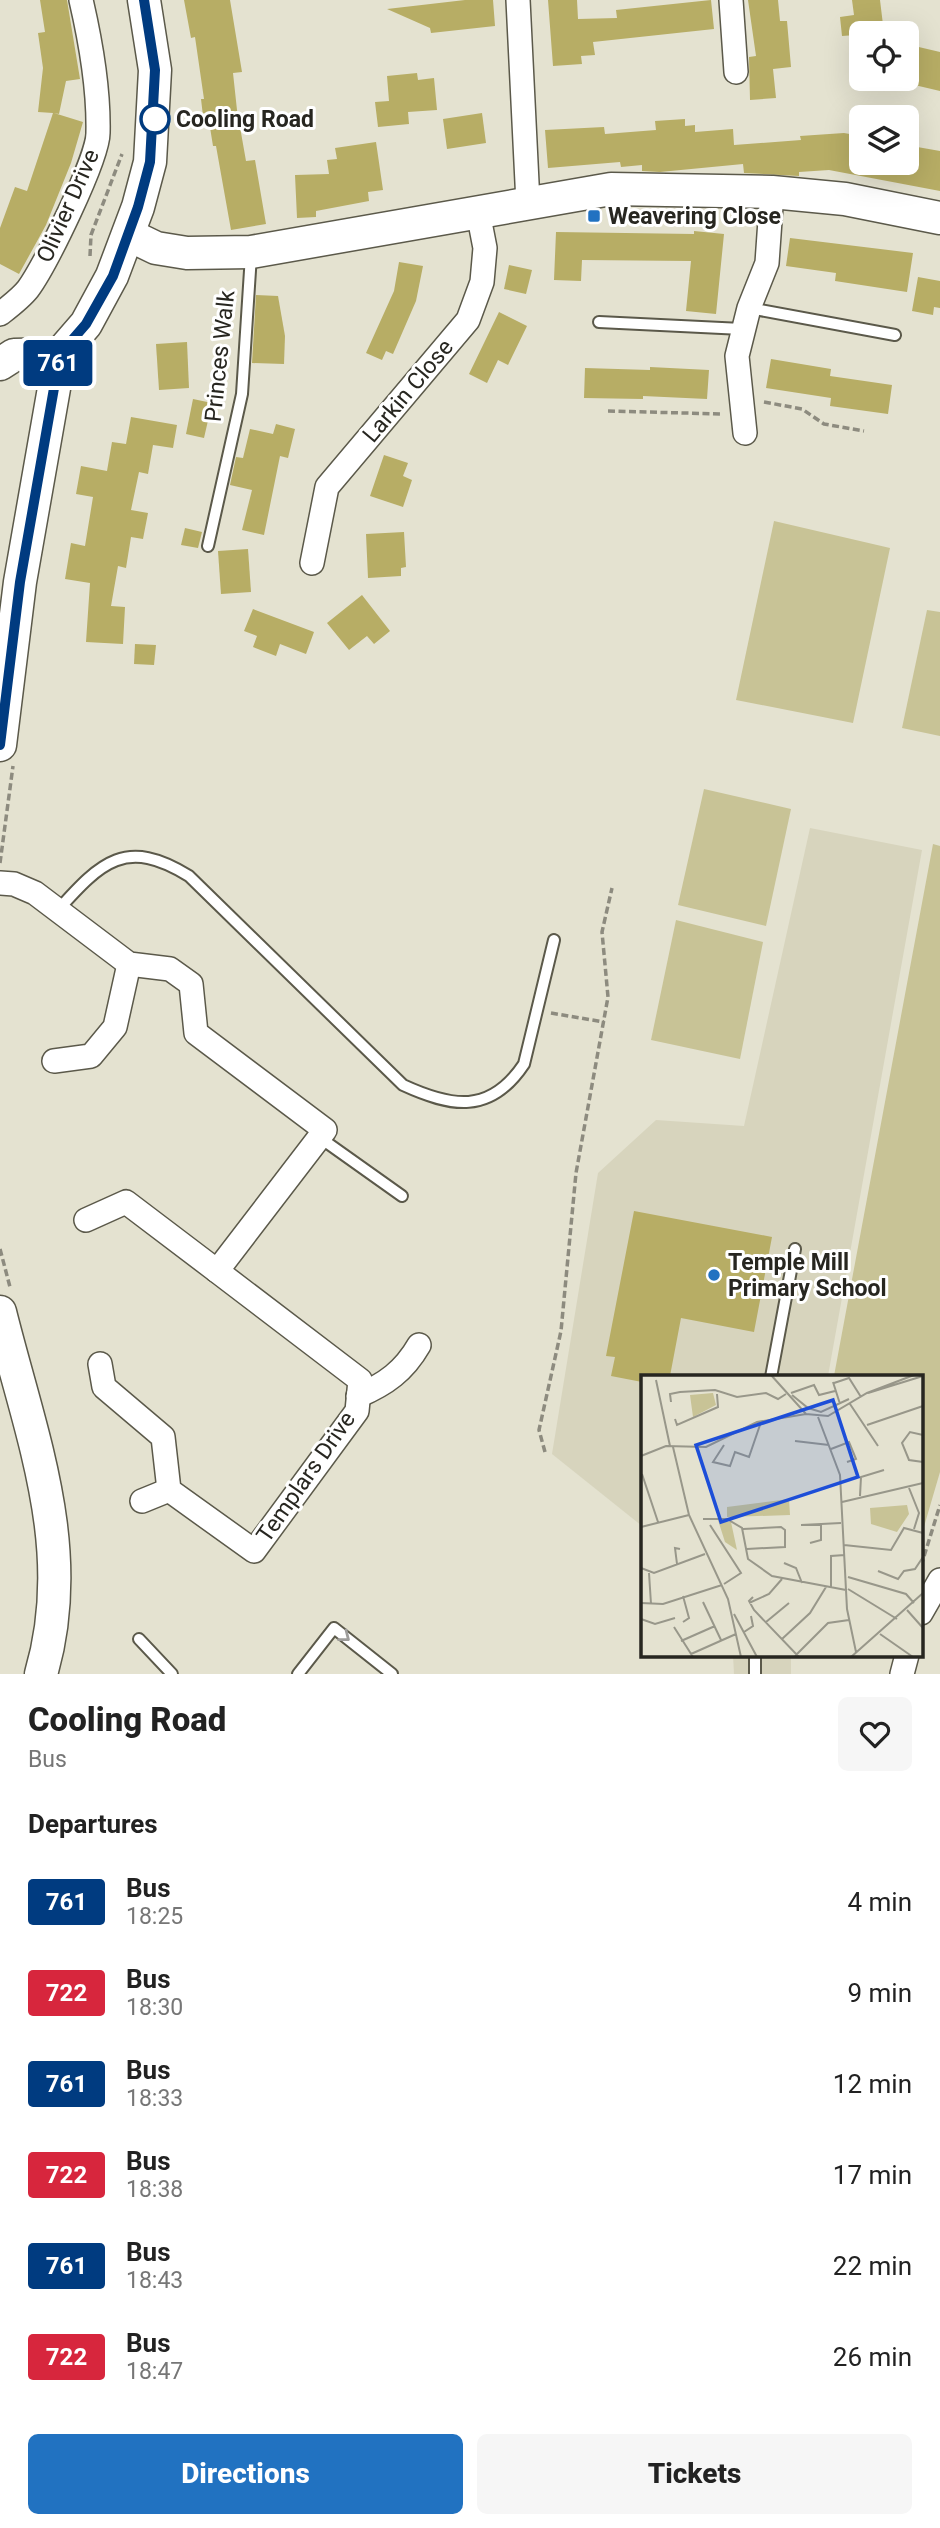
<!DOCTYPE html>
<html lang="en">
<head>
<meta charset="utf-8">
<style>
  body { margin:0; font-family:Roboto,sans-serif; background:#f6f6f6; color:#222; height:100vh; display:flex; flex-direction:column; font-size:26px; white-space:nowrap }
  * { box-sizing:border-box; margin:0 }
  p { font-size:23px; color:#767676 }
  .icon { flex:none; width:38px; height:38px; fill:none; stroke:currentColor; stroke-width:2; stroke-linecap:round; stroke-linejoin:round }
  .map { position:relative; height:1674px; overflow:hidden }
  .panel { display:flex; flex-direction:column; background:#fff; flex:1 }
  .panel>* { flex:none }
  .badge { padding:0 14px; border-radius:5px; font-size:24px; line-height:46px }
  .tools { position:absolute; left:849px; top:21px; display:grid; gap:14px }
  .tools a { display:grid; place-items:center; width:70px; height:70px; border-radius:10px; background:#fff; box-shadow:0 7px 28px #0002; font-size:35px }
  .map>.badge { position:absolute; translate:-50% -50%; box-shadow:0 0 0 4px #fff }
  h2 { padding:0 28px; font-size:26px; line-height:63px }
  .round { display:grid; place-items:center; flex:none; width:74px; height:74px; border-radius:10px; background:#f6f6f6 }
  .summary { display:flex; align-items:center; justify-content:space-between; height:119px; padding:0 28px }
  h1 { font-size:33px; font-weight:800; line-height:52px }
  .action { display:flex; gap:14px; margin-top:auto; padding:14px 28px }
  .action a { flex:1; height:80px; border-radius:10px; background:#2172c1; color:#fff; font-size:28px; font-weight:800; line-height:80px; text-align:center }
  .action a+a { background:#f6f6f6; color:#222 }
  ul { padding:0; list-style:none }
  li { display:flex; align-items:center; gap:21px; height:91px; padding:0 28px }
  li div { flex:1 }
  li b { display:block; font-size:26px }
  li em { font-style:normal }
  li .badge { min-width:77px; font-weight:700; text-align:center }
  .map>svg:first-child { display:block }
</style>
</head>
<body>
<div class="map">
<svg width="940" height="1674" viewBox="0 0 940 1674">
  <rect width="100%" height="100%" fill="#e4e2d0"/>
  <!-- built -->
  <g fill="#d7d4bd">
    <polygon points="810,828 922,850 828,1376 642,1377 642,1526 552,1454 598,1173 656,1120 744,1126"/>
    <polygon points="733,1655 791,1655 791,1674 734,1674"/>
  </g>
  <!-- green -->
  <g fill="#c8c396">
    <polygon points="774,521 890,548 853,723 736,700"/>
    <polygon points="927,610 940,612 940,736 902,728"/>
    <polygon points="704,789 791,809 766,926 678,905"/>
    <polygon points="933,844 940,846 940,1472 921,1537 921,1377 834,1376"/>
    <polygon points="676,920 763,942 740,1059 651,1040"/>
  </g>
  <!-- building -->
  <g fill="#b7ad65">
    <polygon points="40,0 67,0 80,79 66,81 59,114 54,113 83,122 71,163 46,225 19,274 0,264 0,228 15,187 27,191 53,113 38,112 43,68 38,33 45,32"/>
    <polygon points="184,0 230,0 242,72 233,73 237,110 246,161 255,160 266,224 231,230 216,146 213,146 208,115 203,116 201,99 204,99 195,37 191,38"/>
    <polygon points="465,0 493,0 495,26 431,33 430,28 387,9"/>
    <polygon points="548,0 577,0 578,19 617,18 616,10 711,0 714,29 593,42 595,55 581,56 582,64 553,66"/>
    <polygon points="748,0 778,0 780,21 787,21 791,67 773,69 776,98 750,100 749,57 756,56"/>
    <polygon points="852,0 880,0 884,33 842,36 840,17 854,15"/>
    <polygon points="906,44 940,52 940,91 906,83"/>
    <polygon points="417,73 418,80 434,78 437,110 408,112 409,124 378,127 375,102 389,101 387,76"/>
    <polygon points="482,113 486,143 447,149 443,119"/>
    <polygon points="685,119 685,126 695,125 695,132 733,129 734,145 801,140 800,136 844,133 861,136 861,163 906,163 906,145 940,151 940,191 829,170 799,172 799,176 744,173 743,164 660,172 642,171 642,165 621,167 620,162 548,168 545,130 604,127 605,134 656,130 655,121"/>
    <polygon points="376,142 383,190 368,192 369,201 316,211 316,217 297,218 295,175 329,174 327,160 337,159 335,148"/>
    <polygon points="694,231 724,234 716,314 686,311 691,261 582,260 581,281 554,280 556,232 694,234"/>
    <polygon points="790,238 913,253 907,292 835,281 836,273 786,266"/>
    <polygon points="399,262 423,266 416,301 393,354 386,351 382,360 366,353 394,291"/>
    <polygon points="509,265 532,270 526,294 504,289"/>
    <polygon points="918,277 940,281 940,308 934,307 933,315 912,311"/>
    <polygon points="256,295 278,296 285,336 284,364 252,363"/>
    <polygon points="499,312 527,326 508,365 498,360 487,383 469,374"/>
    <polygon points="187,342 189,388 159,390 156,344"/>
    <polygon points="771,359 831,369 830,376 892,385 888,414 830,406 831,398 766,388"/>
    <polygon points="650,367 709,370 707,399 643,396 643,399 584,398 585,368 650,370"/>
    <polygon points="193,399 212,403 204,438 186,434"/>
    <polygon points="131,417 177,425 173,448 153,445 148,474 139,472 131,510 148,513 143,539 131,537 126,568 118,566 111,606 125,607 123,644 86,642 90,583 65,579 71,543 85,546 93,497 76,494 81,466 107,471 112,442 126,444"/>
    <polygon points="276,424 295,429 288,458 280,456 264,535 242,530 252,490 230,485 236,457 243,458 250,429 273,434"/>
    <polygon points="384,455 408,463 403,476 412,480 403,507 370,496"/>
    <polygon points="185,528 202,532 198,548 181,545"/>
    <polygon points="404,532 406,567 401,568 401,576 368,578 366,534"/>
    <polygon points="248,549 251,592 221,594 218,551"/>
    <polygon points="362,595 390,631 374,644 367,636 349,650 327,623"/>
    <polygon points="253,609 314,632 306,654 280,644 276,656 253,647 257,636 244,631"/>
    <polygon points="135,644 156,645 154,665 134,664"/>
    <polygon points="634,1211 772,1237 754,1332 681,1318 670,1376 642,1376 642,1382 611,1376 615,1357 606,1356"/>
  </g>
  <g fill="none" stroke-linecap="round" stroke-linejoin="round">
    <defs>
      <g id="service">
        <polyline points="749,308 895,335"/>
        <polyline points="599,322 742,329"/>
        <polyline points="208,546 242,394 251,255"/>
        <path d="M58,910C101,862 126,837 189,876L403,1085C451,1107 490,1115 524,1064L554,940"/>
        <polyline points="319,1137 402,1196"/>
        <polyline points="771,1377 795,1249"/>
        <polyline points="139,1639 172,1674"/>
        <polyline points="298,1674 334,1628 392,1674"/>
        <polyline points="755,1674 755,1655"/>
      </g>
      <g id="minor">
        <polyline points="518,0 528,203"/>
        <polyline points="731,0 736,72"/>
        <path d="M0,314C9,307 21,298 28,289C45,266 98,159 98,133C99,89 91,43 81,0"/>
        <polyline points="745,433 737,356 749,308 767,263 772,192"/>
        <polyline points="312,563 327,487 468,320 482,282 485,248 478,212"/>
        <polyline points="0,883 14,884 35,893 129,964 170,969 191,984 196,1033 325,1130 217,1271 360,1380 357,1411 254,1551 169,1490 163,1437 104,1387 100,1364"/>
        <polyline points="54,1061 91,1056 115,1027 129,964"/>
        <polyline points="86,1220 126,1202 217,1271"/>
        <path d="M358,1396C386,1384 404,1371 419,1345"/>
        <polyline points="142,1501 169,1490"/>
        <polyline points="921,1613 940,1580"/>
        <polyline points="902,1674 907,1655"/>
      </g>
      <g id="secondary">
        <polyline points="129,235 156,248 187,253 251,252 611,189 772,192 845,199 940,218"/>
        <polyline points="0,364 14,355 60,354"/>
        <polyline points="0,745 20,582 60,354 86,324 112,276 138,207 150,162 155,70 144,0"/>
        <path d="M0,1312C30,1433 78,1549 41,1674"/>
      </g>
    </defs>
    <!-- service casing -->
    <use href="#service" stroke="#5b594a" stroke-width="14"/>
    <!-- minor casing -->
    <use href="#minor" stroke="#5b594a" stroke-width="26"/>
    <!-- secondary casing -->
    <use href="#secondary" stroke="#5b594a" stroke-width="35"/>
    <!-- path -->
    <g stroke="#8d8b7f" stroke-width="3.5" stroke-dasharray="7 3.5" stroke-linecap="butt">
      <polyline points="90,256 91,235 122,154"/>
      <polyline points="84,381 93,359"/>
      <polyline points="764,402 802,409 824,424 864,431"/>
      <polyline points="608,411 722,414"/>
      <polyline points="0,863 13,766"/>
      <polyline points="551,1013 604,1022"/>
      <polyline points="0,1249 10,1287"/>
      <polyline points="545,1452 539,1430 561,1331 576,1173 608,997 602,932 612,888"/>
      <polyline points="921,1566 940,1505"/>
    </g>
    <!-- service -->
    <use href="#service" stroke="#fff" stroke-width="10"/>
    <!-- minor -->
    <use href="#minor" stroke="#fff" stroke-width="23"/>
    <!-- secondary -->
    <use href="#secondary" stroke="#fff" stroke-width="32"/>
  </g>
  <!-- one-way arrows -->
  <defs><path id="oneway-chevron" d="M-2-3.5L2.5 0L-2 3.5" fill="none" stroke-width="1.6" stroke-linecap="round" stroke-linejoin="round" transform="scale(1.75)"/></defs>
  <use stroke="#9e9d9b" href="#oneway-chevron" transform="translate(345 1637) rotate(38)"/>
  <g fill="none" stroke-linecap="round" stroke-linejoin="round">
    <defs>
      <polyline id="line" points="0,745 20,582 60,354 86,324 113,276 138,207 150,162 155,70 144,0"/>
    </defs>
    <!-- line casing -->
    <use href="#line" stroke="#fff" stroke-width="16"/>
    <!-- line -->
    <use href="#line" stroke="#003b80" stroke-width="10"/>
  </g>
  <!-- markers -->
  <circle fill="#fff" stroke="#003b80" stroke-width="3.5" cx="155" cy="119" r="14"/>
  <g fill="#2172c1" stroke="#fff" stroke-width="2.5">
    <rect x="587" y="209" width="14" height="14" rx="3.5"/>
    <circle cx="714" cy="1275" r="7"/>
  </g>
  <g text-anchor="middle" dominant-baseline="central" stroke-width="6" stroke-linejoin="round" paint-order="stroke">
    <!-- stop labels -->
    <g font-size="23" font-weight="bold" fill="#272620" stroke="#fff" text-anchor="start">
      <text x="176" y="119">Cooling Road</text>
    </g>
    <!-- street labels -->
    <g font-size="23" fill="#272620" stroke="#fff">
      <text transform="translate(68 206) rotate(-66)">Olivier Drive</text>
      <text transform="translate(220 356) rotate(-84)">Princes Walk</text>
      <text transform="translate(408 391) rotate(-50)">Larkin Close</text>
      <text transform="translate(306 1477) rotate(-55)">Templars Drive</text>
    </g>
    <!-- poi labels -->
    <g font-size="23" font-weight="bold" fill="#272620" stroke="#fff" text-anchor="start">
      <text x="608" y="216">Weavering Close</text>
      <text x="728" y="1262">Temple Mill<tspan x="728" dy="26">Primary School</tspan></text>
    </g>
  </g>
  <!-- overview -->
  <g transform="translate(641 1375)">
    <rect width="282" height="282" fill="#e4e2d0"/>
    <path d="M72,18L75,30L52,42L49,20ZM148,124L149,140L86,142V132ZM266,130L268,139L256,157L230,149L229,133ZM77,145L90,147L96,175L84,167Z" fill="#c8c396"/>
    <path fill="none" stroke="#98978a" stroke-width="2" d="M25,0H63M79,0H122M130,0L165,39M15,5L29,71M192,7L199,29M193,8L208,3L220,22M150,18L173,10L178,20L194,16M227,18L282,1M151,20L167,33L180,37L208,24M30,27L29,19L39,17L74,15L96,22L125,18L137,24L145,19M209,29L237,71M177,42L199,100L206,234L215,277M34,44L36,50L77,32L76,19M226,50L282,31M282,60L269,57L261,68L268,85L282,87M154,66L188,70M83,70L72,87L89,91L94,77L108,82L120,47M32,72L48,140L87,224L100,282M190,74L208,67L215,84L206,87M0,81L25,71L65,72L116,47L165,39L187,41L226,18L273,0M1,99L17,147M268,113L278,138L273,154M219,121L220,102L243,95M201,127L282,108M62,144H86L101,153L107,184L131,201L205,215M69,150L100,198L83,209M160,150L200,148M0,152L48,140M102,154L140,152L144,155V172L106,174M169,168L180,165V149M203,170L250,175L263,153L282,158M143,188L155,193L161,208M36,189L34,173L39,174M0,193L13,198L64,179M237,196L257,204L263,196L274,194L282,182M8,198L10,229M207,202L265,219L273,228M190,212V181L204,180M207,214L256,244M112,222L108,226L113,235L158,282M62,227L80,265M0,228L22,229L81,210M108,228L128,219L141,204M266,235L282,253M93,239L116,282M0,244L14,249L34,243M42,247L48,243L42,221M125,247L148,228M33,252L52,282M103,257L112,251L110,241M239,259L272,282M141,264L169,238L185,212M40,266L74,251M50,279L95,259M154,281L187,248L208,245M210,282L282,218"/>
    <path fill="#1d4ed8" fill-opacity="0.15" stroke="#1d4ed8" stroke-width="3.5" d="M192,25L217,102L80,147L55,70Z"/>
    <rect width="282" height="282" fill="none" stroke="#272620" stroke-width="3.5"/>
  </g>
</svg>
<div class="tools">
<a><svg class="icon" aria-label="locate" viewBox="0 0 24 24"><circle cx="12" cy="12" r="6"/><path d="M12 2v4M12 18v4M2 12h4M18 12h4"/></svg></a>
<a><svg class="icon" aria-label="layers" viewBox="0 0 24 24"><path d="M12 4l9 5-9 5-9-5zM3 14l9 5 9-5"/></svg></a>
</div>
<b class="badge" style="left:58px;top:363px;background:#003b80;color:#fff">761</b>
</div>
<section class="panel">
<div class="summary"><div><h1>Cooling Road</h1><p>Bus</p></div><a class="round"><svg class="icon" aria-label="heart" viewBox="0 0 24 24"><path d="M12 20l-8-8c-3-5 5-10 8-4 3-6 11-1 8 4z"/></svg></a></div>
<h2>Departures</h2>
<ul>
<li><span class="badge" style="background:#003b80;color:#fff">761</span><div><b>Bus</b><p>18:25</p></div><em>4 min</em></li>
<li><span class="badge" style="background:#d7263d;color:#fff">722</span><div><b>Bus</b><p>18:30</p></div><em>9 min</em></li>
<li><span class="badge" style="background:#003b80;color:#fff">761</span><div><b>Bus</b><p>18:33</p></div><em>12 min</em></li>
<li><span class="badge" style="background:#d7263d;color:#fff">722</span><div><b>Bus</b><p>18:38</p></div><em>17 min</em></li>
<li><span class="badge" style="background:#003b80;color:#fff">761</span><div><b>Bus</b><p>18:43</p></div><em>22 min</em></li>
<li><span class="badge" style="background:#d7263d;color:#fff">722</span><div><b>Bus</b><p>18:47</p></div><em>26 min</em></li>
</ul>
<div class="action"><a>Directions</a><a>Tickets</a></div>
</section>
</body>
</html>
